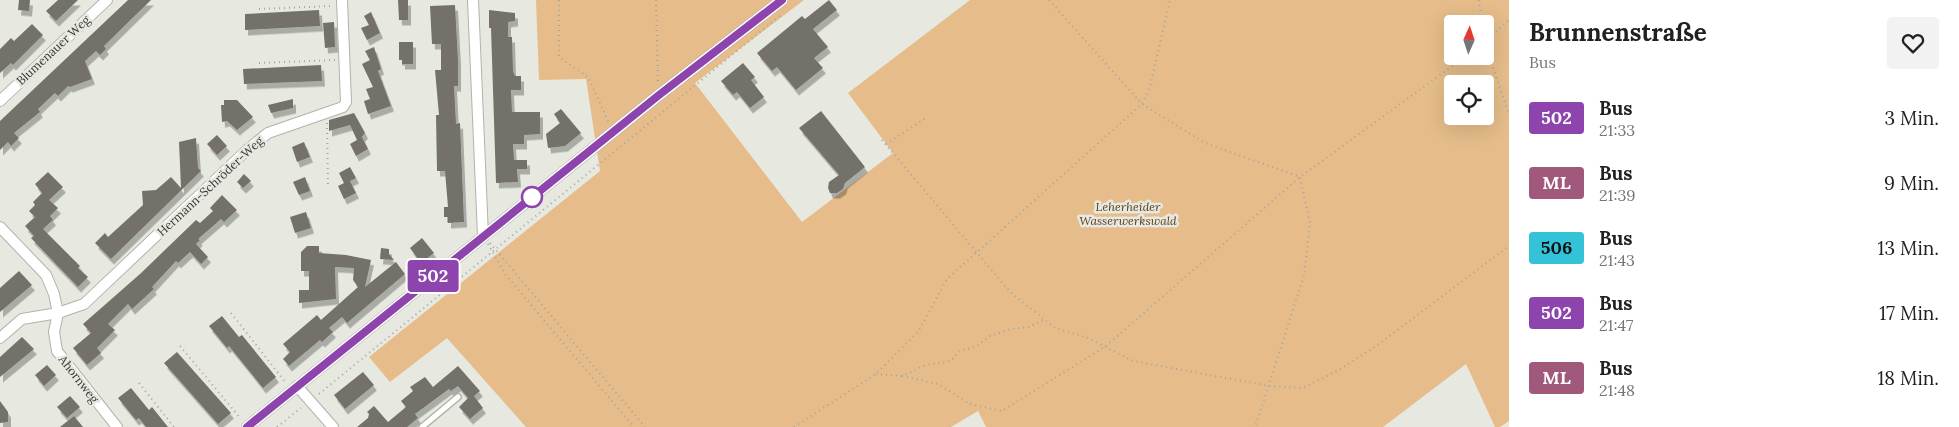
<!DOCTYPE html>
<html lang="de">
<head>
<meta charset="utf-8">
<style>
  body { margin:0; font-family:Lora,serif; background:#f2f2f2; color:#202124; height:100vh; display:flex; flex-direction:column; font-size:19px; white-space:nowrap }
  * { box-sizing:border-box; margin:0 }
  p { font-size:16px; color:#757577 }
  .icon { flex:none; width:28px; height:28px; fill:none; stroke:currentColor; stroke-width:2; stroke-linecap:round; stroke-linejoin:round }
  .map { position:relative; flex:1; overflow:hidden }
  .drawer { display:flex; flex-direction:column; background:#fff; width:450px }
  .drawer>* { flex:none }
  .badge { padding:0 10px; border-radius:4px; font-size:18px; line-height:32px }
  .needle { width:32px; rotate:3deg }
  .buttons { position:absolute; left:1444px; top:15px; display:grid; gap:10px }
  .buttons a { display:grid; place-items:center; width:50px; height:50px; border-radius:5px; background:#fff; box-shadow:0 5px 20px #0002; font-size:25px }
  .map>.badge { position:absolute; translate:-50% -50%; box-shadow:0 0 0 2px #fff }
  .round { display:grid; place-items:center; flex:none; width:52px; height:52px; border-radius:5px; background:#f2f2f2 }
  .headline { display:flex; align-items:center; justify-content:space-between; height:85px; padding:0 20px }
  h1 { font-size:24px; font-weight:700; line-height:38px }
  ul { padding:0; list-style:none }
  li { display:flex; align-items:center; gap:15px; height:65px; padding:0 20px }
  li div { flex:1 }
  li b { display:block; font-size:19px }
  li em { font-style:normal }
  li .badge { min-width:55px; font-weight:700; text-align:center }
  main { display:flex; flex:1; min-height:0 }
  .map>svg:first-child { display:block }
</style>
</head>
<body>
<main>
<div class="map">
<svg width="1509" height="427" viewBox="0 0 1509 427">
  <defs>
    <filter id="shadow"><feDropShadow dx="3" dy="5.5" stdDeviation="0" flood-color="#0004"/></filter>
  </defs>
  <rect width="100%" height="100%" fill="#e7e9e1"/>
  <!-- green -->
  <path fill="#e5bc8a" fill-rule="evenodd" d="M536,0H804L695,83L802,222L893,153L848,93L970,0H1509V421L1500,427H1495L1466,364L1383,427H986L978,411L951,427H526L447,338L390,382L369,357L600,171L586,79L539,80ZM1452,24H1485V56H1452ZM1452,84H1485V116H1452Z"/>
  <!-- building -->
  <g fill="#737169" filter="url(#shadow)">
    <polygon points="19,0 30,0 29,11 18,10"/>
    <polygon points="58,0 78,0 56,21 46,11"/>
    <polygon points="128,0 151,0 104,46 106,49 100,55 96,51 85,61 92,79 70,87 68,86 58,96 55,93 38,109 40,112 14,133 19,138 11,146 8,142 0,150 0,121"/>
    <polygon points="398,0 408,0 408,20 399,20"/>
    <polygon points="829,0 837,10 813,29 828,47 814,58 823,68 796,90 777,67 772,71 757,53 802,16 805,19"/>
    <polygon points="455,5 458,60 458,86 454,86 456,124 460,123 464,222 448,223 448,217 444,217 444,207 448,207 445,171 437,171 436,115 439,115 435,70 441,70 441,44 432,44 430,6"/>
    <polygon points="319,10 320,26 245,30 245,14"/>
    <polygon points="489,10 515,13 515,21 508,22 508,37 512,37 513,71 515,76 521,76 521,90 511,90 512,112 540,112 540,134 524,135 524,144 513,144 514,160 527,160 527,169 517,169 518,182 496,183 491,28 489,28"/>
    <polygon points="371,12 380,33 367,40 361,28 369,25 364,16"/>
    <polygon points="334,22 335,47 325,48 323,23"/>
    <polygon points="32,24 43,35 13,65 11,63 0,73 0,49 11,38 14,41"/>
    <polygon points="399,42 413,42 413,64 402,64 402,60 399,60"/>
    <polygon points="374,47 381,69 378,71 391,106 368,114 364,101 370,99 366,89 373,87 362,64 370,60 365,51"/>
    <polygon points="743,63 755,77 751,80 764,97 750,108 737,92 733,95 721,81"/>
    <polygon points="321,65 322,81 244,84 243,69"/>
    <polygon points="293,99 293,108 271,113 268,105"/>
    <polygon points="224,100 237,100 253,117 237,130 227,121 222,122 221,105 224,105"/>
    <polygon points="561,109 581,133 565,146 548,148 546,134 560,123 554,114"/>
    <polygon points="821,111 865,167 845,183 843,189 837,193 830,193 828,188 829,182 839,175 799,128"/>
    <polygon points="354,113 365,133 360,139 362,137 368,149 356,156 350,144 357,140 350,125 329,131 329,120"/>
    <polygon points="217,135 227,146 217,155 207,144"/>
    <polygon points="196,138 198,168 201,171 111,259 95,243 105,233 108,237 143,205 142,191 156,190 171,177 181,188 179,142"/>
    <polygon points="304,142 310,157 297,162 292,147"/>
    <polygon points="350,167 356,178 350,181 356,193 344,199 338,186 344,183 339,173"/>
    <polygon points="48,172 63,187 49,200 58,208 50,216 53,220 43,229 80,266 78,268 88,277 78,287 31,238 34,236 25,226 35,217 29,211 35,205 33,202 42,193 35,184"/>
    <polygon points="244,174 251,181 243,188 237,182"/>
    <polygon points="305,177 310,191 299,195 293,182"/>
    <polygon points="222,195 237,210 224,222 221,219 198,239 200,240 196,244 208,257 201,264 190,252 178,263 176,261 152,287 154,289 132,309 128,304 108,324 115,330 97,348 101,353 87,365 73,348 91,333 83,324 140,274 196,220 200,223 213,211 210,208"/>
    <polygon points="306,212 311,228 295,233 290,217"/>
    <polygon points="422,238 434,253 421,263 410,248"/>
    <polygon points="307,246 319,246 319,253 346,255 371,260 365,287 396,262 405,274 347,323 342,317 329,328 333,332 322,342 320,340 289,366 283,359 290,352 283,344 317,315 321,320 358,287 353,280 354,268 335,267 336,299 299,303 299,290 309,290 309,271 301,271 301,252"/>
    <polygon points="381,248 389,249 389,254 394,260 380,259"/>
    <polygon points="19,271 32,285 0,312 0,288"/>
    <polygon points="222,316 239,337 242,335 276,377 263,388 229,346 227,348 209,326"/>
    <polygon points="22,337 34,349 0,377 0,357"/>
    <polygon points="177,352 231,413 218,424 164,363"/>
    <polygon points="47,365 56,375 44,386 35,375"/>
    <polygon points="458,366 480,391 474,396 483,408 470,419 459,407 468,398 458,386 451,391 449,389 415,414 418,418 407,427 357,427 368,418 369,414 367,412 374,406 388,422 406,407 401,401 413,391 410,387 425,377 433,387"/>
    <polygon points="363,372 374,385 345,409 334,395"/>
    <polygon points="131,388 149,410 152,407 168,427 146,427 139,418 136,420 118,398"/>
    <polygon points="70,396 80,407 67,418 57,407"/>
    <polygon points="0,401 8,412 8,422 0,423"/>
    <polygon points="74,416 83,427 60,427"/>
  </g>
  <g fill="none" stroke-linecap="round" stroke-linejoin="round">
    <defs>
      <polyline id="service" points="422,427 458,397"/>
      <g id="minor">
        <polyline points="473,0 483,236"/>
        <polyline points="0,101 107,0"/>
        <polyline points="0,227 46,275 54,294 58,313 54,332 57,351 117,427"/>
        <polyline points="0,338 22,319 58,313 84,304 247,150 268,133 343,107 346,102 342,0"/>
        <polyline points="297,386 333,427"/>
        <polyline points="247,427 659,95 782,0"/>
      </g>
    </defs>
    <!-- service casing -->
    <use href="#service" stroke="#b1b3ab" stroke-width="8"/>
    <!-- minor casing -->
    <use href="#minor" stroke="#b1b3ab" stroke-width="12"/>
    <!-- path -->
    <g stroke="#a3a59f" stroke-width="2" stroke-dasharray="1 4" stroke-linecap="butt">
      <polyline points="559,0 559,57 588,77 609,123"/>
      <polyline points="656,0 658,83"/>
      <polyline points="1049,0 1142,104 1205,143 1300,177 1310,223 1304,276 1255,427"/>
      <polyline points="1479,0 1482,24"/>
      <polyline points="259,9 332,6"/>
      <polyline points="1485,42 1509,20"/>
      <polyline points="1485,44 1509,114"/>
      <polyline points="259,63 335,60"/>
      <polyline points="327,123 328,187"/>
      <polyline points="882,140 1010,292 1055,328 1088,338 1133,361 1270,386 1302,388 1339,370 1379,344 1509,246"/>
      <polyline points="886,144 926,118"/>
      <polyline points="490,243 645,427"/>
      <polyline points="488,244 505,274 634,427"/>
      <polyline points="231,313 286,383"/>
      <polyline points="180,346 241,419"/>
      <polyline points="876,374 902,376 926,365 951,361 959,351 977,346 990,336 1011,329 1029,327 1043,320"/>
      <polyline points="902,376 938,384 970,404 1002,411 1106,346 1300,177 1466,56"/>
      <polyline points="139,383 174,427"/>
      <polyline points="319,394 782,14"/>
      <polyline points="277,427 301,408"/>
      <polyline points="794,427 876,374 918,332 947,279 1142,104 1150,87 1170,0"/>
    </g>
    <!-- service -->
    <use href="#service" stroke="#fff" stroke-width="5"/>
    <!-- minor -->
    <use href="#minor" stroke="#fff" stroke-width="10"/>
  </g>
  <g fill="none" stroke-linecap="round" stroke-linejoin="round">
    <defs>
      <polyline id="line" points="247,427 659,95 782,0"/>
    </defs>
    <!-- line casing -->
    <use href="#line" stroke="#fff" stroke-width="11"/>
    <!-- line -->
    <use href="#line" stroke="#8e44ad" stroke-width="8"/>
  </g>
  <!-- markers -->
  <circle fill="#fff" stroke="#8e44ad" stroke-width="2.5" cx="532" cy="197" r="10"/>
  <g text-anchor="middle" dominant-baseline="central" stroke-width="5" stroke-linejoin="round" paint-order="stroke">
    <!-- street labels -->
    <g font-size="12" fill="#363734" stroke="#e7e9e1">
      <text transform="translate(53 50) rotate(-43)">Blumenauer Weg</text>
      <text transform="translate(210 186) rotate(-43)">Hermann-Schröder-Weg</text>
      <text transform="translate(79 379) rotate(52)">Ahornweg</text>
    </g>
    <!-- park labels -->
    <g font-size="12" font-style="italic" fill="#5c3f1a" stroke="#e7e9e1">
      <text x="1128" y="206">Leherheider<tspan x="1128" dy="14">Wasserwerkswald</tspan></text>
    </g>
  </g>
</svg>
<div class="buttons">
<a><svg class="needle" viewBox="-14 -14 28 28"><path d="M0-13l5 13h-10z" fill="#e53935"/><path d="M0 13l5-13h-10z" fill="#757577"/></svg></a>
<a><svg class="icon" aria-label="locate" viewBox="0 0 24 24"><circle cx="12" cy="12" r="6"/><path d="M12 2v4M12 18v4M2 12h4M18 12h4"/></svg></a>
</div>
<b class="badge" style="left:433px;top:276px;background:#8e44ad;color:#fff">502</b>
</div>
<section class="drawer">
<div class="headline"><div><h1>Brunnenstraße</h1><p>Bus</p></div><a class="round"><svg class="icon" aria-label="heart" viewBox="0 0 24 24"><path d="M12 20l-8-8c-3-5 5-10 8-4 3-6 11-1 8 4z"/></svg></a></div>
<ul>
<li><span class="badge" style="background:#8e44ad;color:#fff">502</span><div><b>Bus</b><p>21:33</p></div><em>3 Min.</em></li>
<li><span class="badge" style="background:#a0587b;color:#fff">ML</span><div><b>Bus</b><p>21:39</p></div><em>9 Min.</em></li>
<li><span class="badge" style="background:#34c2d8;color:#111">506</span><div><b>Bus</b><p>21:43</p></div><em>13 Min.</em></li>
<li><span class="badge" style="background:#8e44ad;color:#fff">502</span><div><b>Bus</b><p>21:47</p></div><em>17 Min.</em></li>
<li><span class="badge" style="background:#a0587b;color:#fff">ML</span><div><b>Bus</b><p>21:48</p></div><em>18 Min.</em></li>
</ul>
</section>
</main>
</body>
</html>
